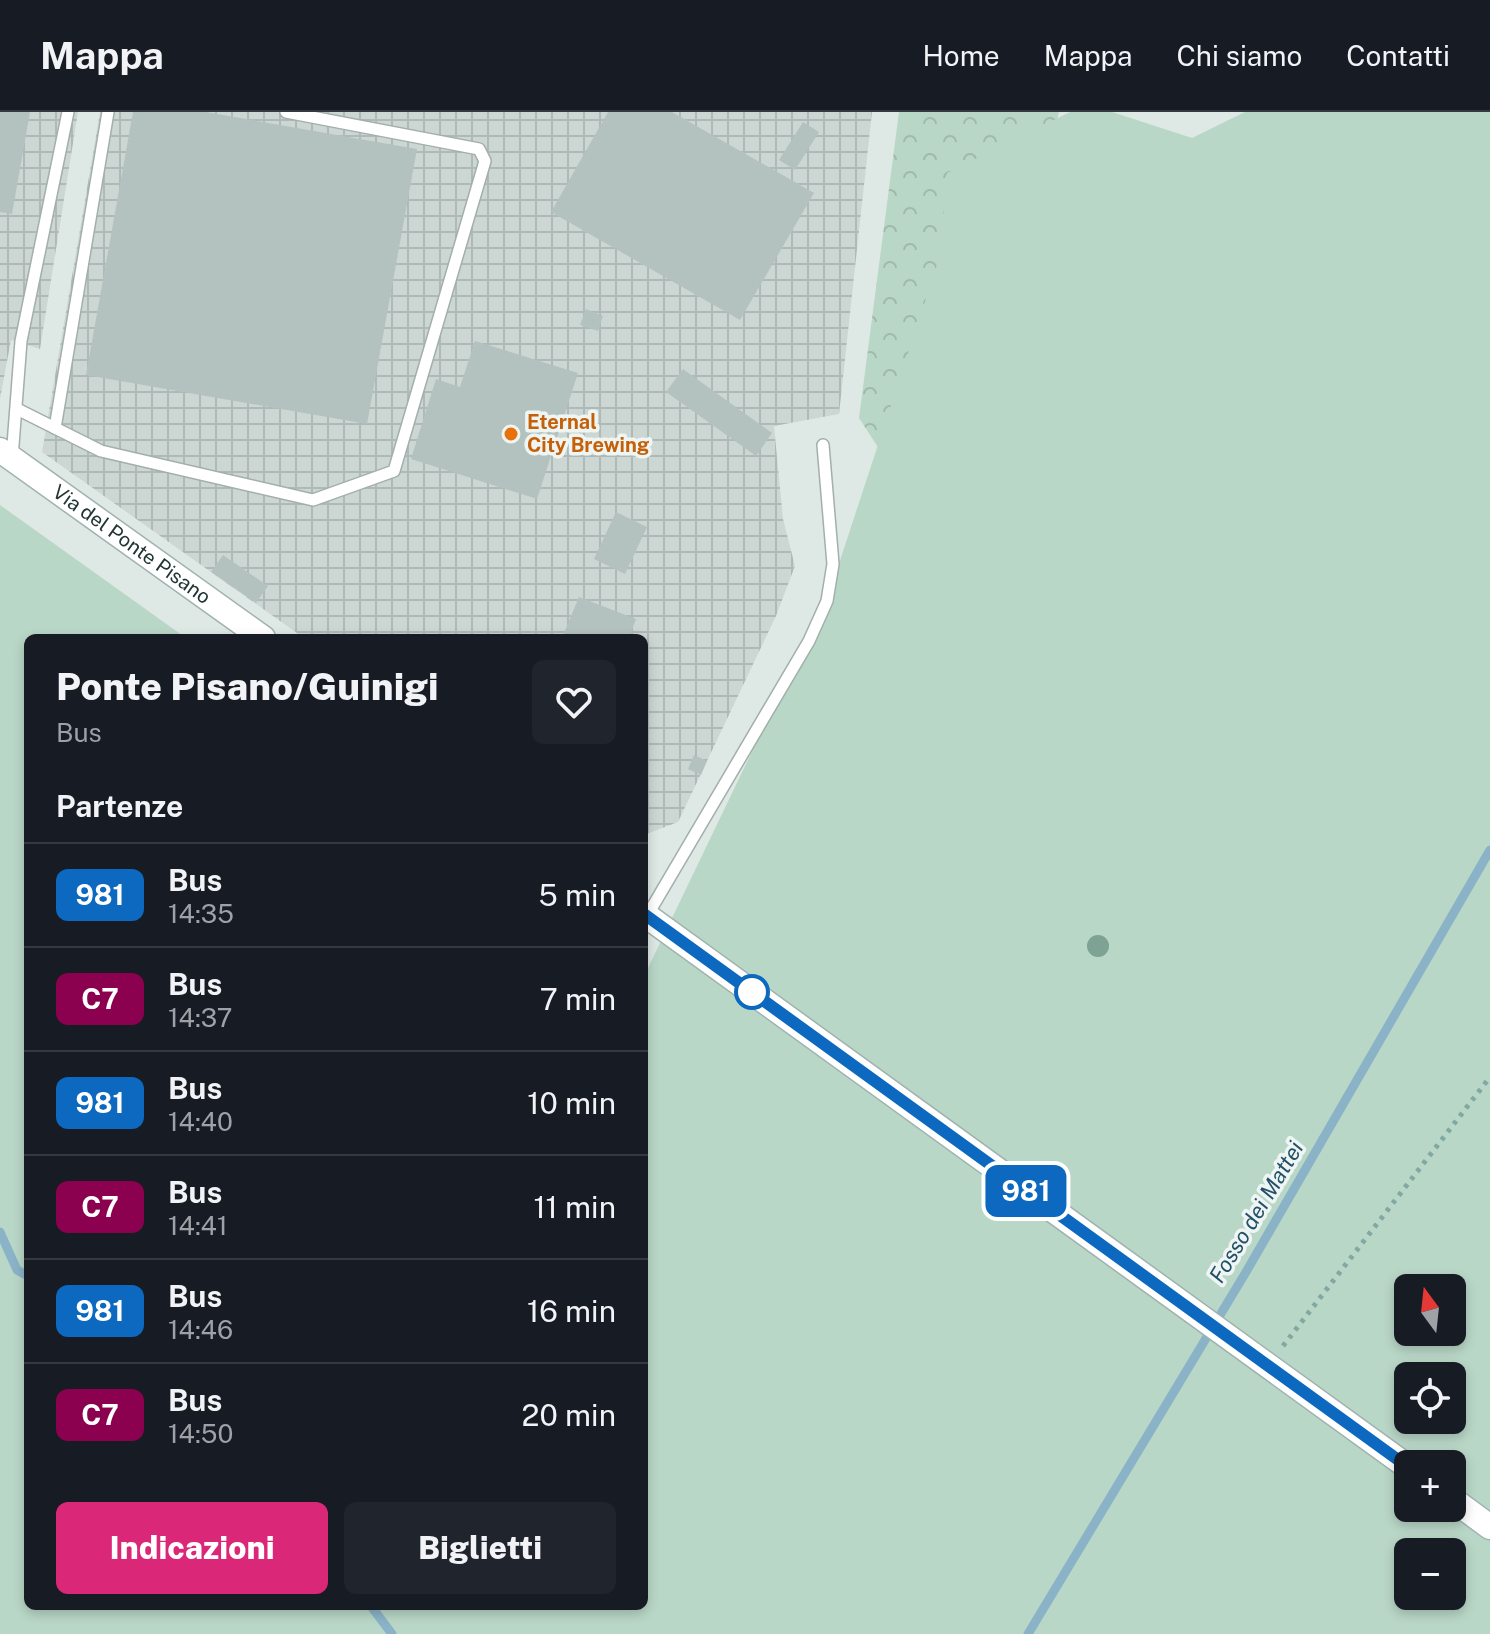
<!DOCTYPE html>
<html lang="it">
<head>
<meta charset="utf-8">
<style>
  body { margin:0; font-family:"Public Sans",sans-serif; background:#20242c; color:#f1f3f6; height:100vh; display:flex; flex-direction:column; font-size:30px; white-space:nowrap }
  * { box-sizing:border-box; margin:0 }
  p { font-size:26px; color:#9ea1a6 }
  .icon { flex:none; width:44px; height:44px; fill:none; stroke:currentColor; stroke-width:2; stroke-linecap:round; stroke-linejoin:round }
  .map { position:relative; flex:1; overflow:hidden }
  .panel { position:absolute; left:24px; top:522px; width:624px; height:976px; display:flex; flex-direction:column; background:#171b24; border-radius:12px; box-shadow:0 4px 12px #0003 }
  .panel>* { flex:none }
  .badge { padding:0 16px; border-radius:12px; font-size:28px; line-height:52px }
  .needle { width:52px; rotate:345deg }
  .controls { position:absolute; left:1394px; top:1162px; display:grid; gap:16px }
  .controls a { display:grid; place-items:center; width:72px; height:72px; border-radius:12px; background:#171b24; box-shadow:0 4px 12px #0003; font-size:40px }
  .map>.badge { position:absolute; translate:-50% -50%; box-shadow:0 0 0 4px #fff }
  h2 { padding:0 32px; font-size:30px; line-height:72px }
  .round { display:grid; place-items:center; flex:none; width:84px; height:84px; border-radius:12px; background:#20242c }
  .head { display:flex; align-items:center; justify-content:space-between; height:136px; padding:0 32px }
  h1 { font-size:38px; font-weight:800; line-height:60px }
  .primary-button { display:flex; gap:16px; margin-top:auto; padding:16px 32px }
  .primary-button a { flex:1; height:92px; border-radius:12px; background:#db2777; color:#fff; font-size:32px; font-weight:800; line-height:92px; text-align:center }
  .primary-button a+a { background:#20242c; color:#f1f3f6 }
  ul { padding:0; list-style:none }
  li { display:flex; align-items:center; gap:24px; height:104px; padding:0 32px; border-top:2px solid #363941 }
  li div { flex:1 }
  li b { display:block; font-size:30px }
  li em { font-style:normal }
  li .badge { min-width:88px; font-weight:700; text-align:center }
  header { display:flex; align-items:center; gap:48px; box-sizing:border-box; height:112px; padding:0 40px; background:#171b24; border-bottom:2px solid #363941 }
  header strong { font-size:38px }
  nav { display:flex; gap:44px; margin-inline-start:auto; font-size:28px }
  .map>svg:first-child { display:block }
</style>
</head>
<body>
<header>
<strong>Mappa</strong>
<nav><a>Home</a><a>Mappa</a><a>Chi siamo</a><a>Contatti</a></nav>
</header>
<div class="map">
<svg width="1490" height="1522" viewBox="0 0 1490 1522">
  <defs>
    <pattern id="industrial-grid" width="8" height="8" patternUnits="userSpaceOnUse" patternTransform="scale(2)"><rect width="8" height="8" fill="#ccd7d4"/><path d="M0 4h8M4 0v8" fill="none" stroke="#afb9b7"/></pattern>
    <pattern id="forest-crowns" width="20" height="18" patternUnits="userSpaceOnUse" patternTransform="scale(2)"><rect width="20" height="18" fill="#b9d7c7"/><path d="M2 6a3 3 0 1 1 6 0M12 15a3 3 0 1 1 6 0" fill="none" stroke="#9fb9ac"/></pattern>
  </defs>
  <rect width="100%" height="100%" fill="#dee8e5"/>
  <!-- industrial -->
  <g fill="url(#industrial-grid)">
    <polygon points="0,0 78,0 40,237 11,228 0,287"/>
    <polygon points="100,0 872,0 839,302 774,314 783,407 795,454 776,504 678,710 644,723 644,526 304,526 42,340"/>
  </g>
  <!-- forest -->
  <polygon fill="url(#forest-crowns)" points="899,0 1059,0 1039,84 904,375 859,306"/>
  <!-- green -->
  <path fill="#b9d7c7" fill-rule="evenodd" d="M1070,0H1112L1192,26L1245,0H1490V1522H0V393L186,526H28V1494H644V855L648,856L832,473L940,144L947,61ZM1408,1176H1452V1220H1408ZM1408,1264H1452V1308H1408ZM1408,1352H1452V1396H1408ZM1408,1440H1452V1484H1408Z"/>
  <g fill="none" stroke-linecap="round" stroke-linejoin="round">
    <!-- stream -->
    <g stroke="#8bb3c8" stroke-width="9">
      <polyline points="0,1120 17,1158 28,1164"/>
      <polyline points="371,1494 392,1522"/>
      <polyline points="1028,1522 1246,1160 1490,738"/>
    </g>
  </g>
  <!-- building -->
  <g fill="#b4c2bf">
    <polygon points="0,0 30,0 12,102 0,100"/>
    <polygon points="133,0 206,0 417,37 367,312 86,263"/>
    <polygon points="608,0 672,0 814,81 740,208 551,100"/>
    <polygon points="803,10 819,20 795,58 779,48"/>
    <polygon points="586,197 603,204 598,219 580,213"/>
    <polygon points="475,229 578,261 537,387 411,347 436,267 460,275"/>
    <polygon points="683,257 772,321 756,344 666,280"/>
    <polygon points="616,400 647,415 625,462 594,447"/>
    <polygon points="223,443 268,474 256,491 211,460"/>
    <polygon points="579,485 636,507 629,526 562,526"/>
    <polygon points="694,643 707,649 701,663 688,657"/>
  </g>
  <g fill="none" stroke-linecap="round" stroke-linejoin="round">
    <defs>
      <g id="lane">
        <polyline points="17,297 101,339 313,388 394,359 485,49 479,37 286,0"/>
        <polyline points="55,316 108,0"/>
        <polyline points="12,346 21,229 68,0"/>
        <polyline points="647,804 809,529 827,489 833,452 823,333"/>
      </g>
      <g id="secondary">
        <path id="s1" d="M0,338L263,526"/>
        <polyline points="644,802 1408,1355"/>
        <polyline points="1452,1387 1490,1415"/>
      </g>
    </defs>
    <!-- lane casing -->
    <use href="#lane" stroke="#a2afac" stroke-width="14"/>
    <!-- secondary casing -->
    <use href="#secondary" stroke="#9fb2af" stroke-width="27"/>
    <!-- path -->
    <polyline stroke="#82a8a3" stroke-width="5" stroke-dasharray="4 6" stroke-linecap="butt" points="1283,1234 1490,965"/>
    <!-- lane -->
    <use href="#lane" stroke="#fff" stroke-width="11"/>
    <!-- secondary -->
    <use href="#secondary" stroke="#fff" stroke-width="24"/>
  </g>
  <!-- trees -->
  <circle fill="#7ea293" cx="1098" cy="834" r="11"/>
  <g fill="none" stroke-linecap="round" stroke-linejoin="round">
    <defs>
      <polyline id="line" points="644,802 1408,1355"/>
    </defs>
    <!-- line casing -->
    <use href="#line" stroke="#fff" stroke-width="18"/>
    <!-- line -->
    <use href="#line" stroke="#0c69bf" stroke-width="12"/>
  </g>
  <!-- markers -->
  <circle fill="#e8710a" stroke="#eef5f3" stroke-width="3" cx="511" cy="322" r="8"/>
  <circle fill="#fff" stroke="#0c69bf" stroke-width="4" cx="752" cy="880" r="16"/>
  <g text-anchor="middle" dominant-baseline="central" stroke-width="7" stroke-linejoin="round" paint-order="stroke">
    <!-- food labels -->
    <g font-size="20" font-weight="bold" fill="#c56008" stroke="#eef5f3" text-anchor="start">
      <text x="527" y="310">Eternal<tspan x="527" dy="23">City Brewing</tspan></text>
    </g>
    <!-- street labels -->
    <g font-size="20" fill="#213534" stroke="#eef5f3">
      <text stroke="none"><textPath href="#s1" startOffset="162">Via del Ponte Pisano</textPath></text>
    </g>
    <!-- water labels -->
    <g font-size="22" font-style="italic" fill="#23516a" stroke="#eef5f3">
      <text transform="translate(1256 1100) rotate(-59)">Fosso dei Mattei</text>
    </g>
  </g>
</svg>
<div class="controls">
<a><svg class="needle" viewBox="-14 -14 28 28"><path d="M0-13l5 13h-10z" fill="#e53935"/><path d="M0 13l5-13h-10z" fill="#9ea1a6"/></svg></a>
<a><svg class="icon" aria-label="locate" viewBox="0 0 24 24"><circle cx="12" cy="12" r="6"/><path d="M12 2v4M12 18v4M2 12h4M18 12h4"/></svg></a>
<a>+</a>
<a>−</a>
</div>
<b class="badge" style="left:1026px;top:1079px;background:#0c69bf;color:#fff">981</b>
<section class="panel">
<div class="head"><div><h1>Ponte Pisano/Guinigi</h1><p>Bus</p></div><a class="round"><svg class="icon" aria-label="heart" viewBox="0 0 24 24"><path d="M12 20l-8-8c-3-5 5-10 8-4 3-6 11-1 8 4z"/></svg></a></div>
<h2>Partenze</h2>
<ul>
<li><span class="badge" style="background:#0c69bf;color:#fff">981</span><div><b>Bus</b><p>14:35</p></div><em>5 min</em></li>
<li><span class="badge" style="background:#8b004f;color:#fff">C7</span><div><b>Bus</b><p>14:37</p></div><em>7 min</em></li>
<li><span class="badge" style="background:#0c69bf;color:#fff">981</span><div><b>Bus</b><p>14:40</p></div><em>10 min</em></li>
<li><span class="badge" style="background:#8b004f;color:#fff">C7</span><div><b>Bus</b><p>14:41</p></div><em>11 min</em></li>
<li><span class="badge" style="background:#0c69bf;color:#fff">981</span><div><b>Bus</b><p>14:46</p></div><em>16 min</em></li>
<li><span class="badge" style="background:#8b004f;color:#fff">C7</span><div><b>Bus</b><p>14:50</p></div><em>20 min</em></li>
</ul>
<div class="primary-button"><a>Indicazioni</a><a>Biglietti</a></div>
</section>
</div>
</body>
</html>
